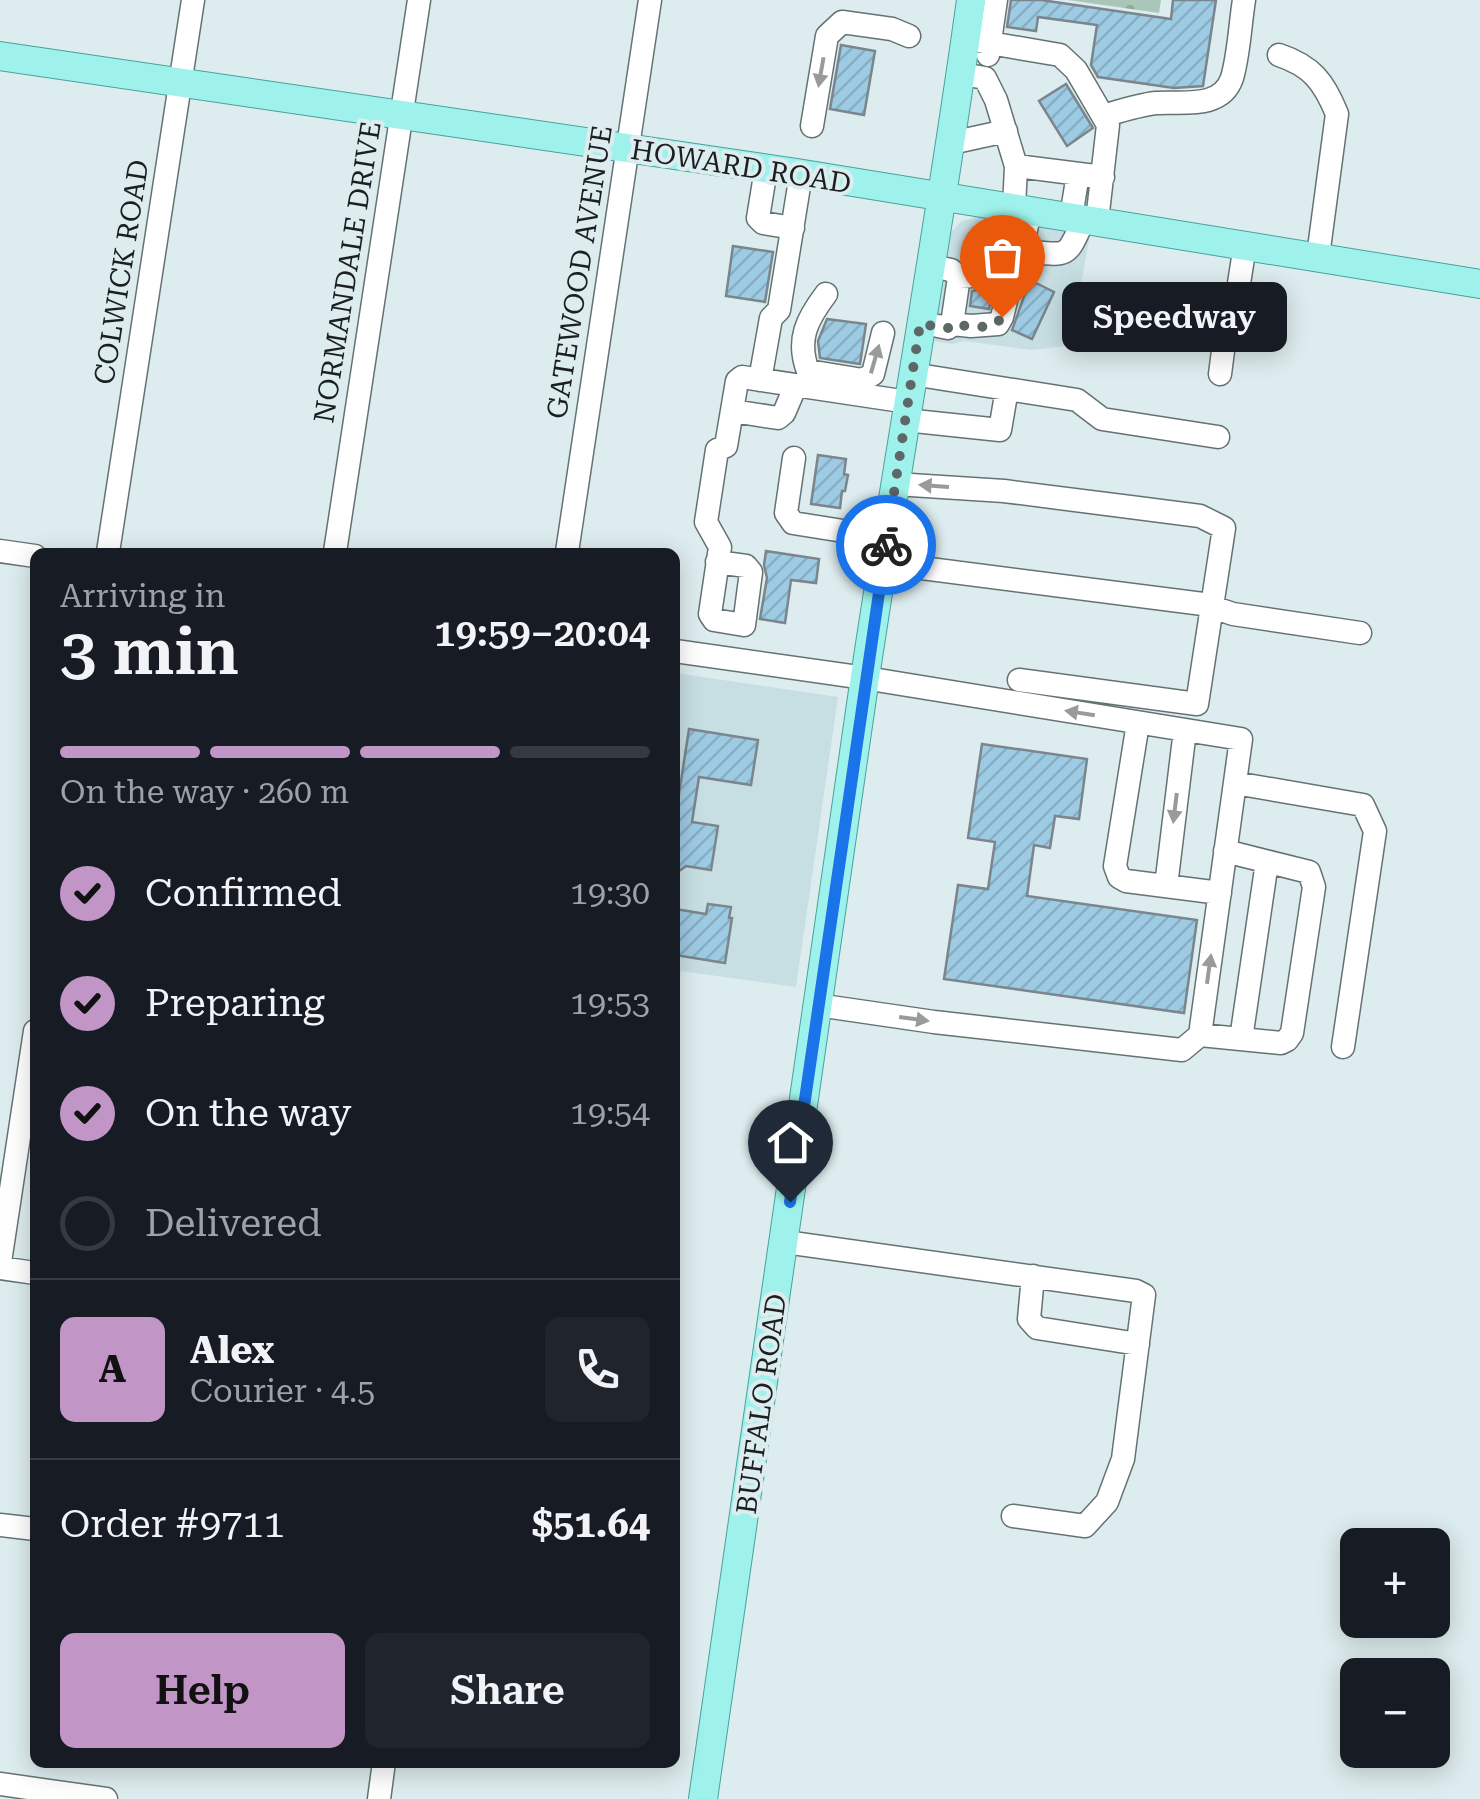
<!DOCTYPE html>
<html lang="en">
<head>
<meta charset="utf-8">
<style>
	body { margin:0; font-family:"Roboto Serif",serif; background:#20242c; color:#f1f3f6; height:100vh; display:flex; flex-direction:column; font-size:38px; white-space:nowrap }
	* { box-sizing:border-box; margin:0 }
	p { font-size:32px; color:#9ea1a6 }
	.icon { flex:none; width:55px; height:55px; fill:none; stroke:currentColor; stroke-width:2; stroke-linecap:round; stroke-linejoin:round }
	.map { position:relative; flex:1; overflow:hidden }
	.details { position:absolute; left:30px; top:548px; width:650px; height:1220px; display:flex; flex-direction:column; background:#171b24; border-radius:15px; box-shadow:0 5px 25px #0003 }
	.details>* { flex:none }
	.controls { position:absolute; left:1340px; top:1528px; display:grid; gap:20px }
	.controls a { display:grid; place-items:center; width:110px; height:110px; border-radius:15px; background:#171b24; box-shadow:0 5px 25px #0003; font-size:50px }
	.pin { position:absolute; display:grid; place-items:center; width:85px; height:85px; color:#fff; margin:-102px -42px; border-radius:50% 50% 50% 0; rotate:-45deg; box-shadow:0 0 10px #0007 }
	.pin .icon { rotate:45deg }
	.courier { position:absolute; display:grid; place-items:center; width:100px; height:100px; margin:-50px; border:8px solid #1a73e8; border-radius:50%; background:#fff; color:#222; box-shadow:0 2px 12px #0007 }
	.bubble { position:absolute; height:70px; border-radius:15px; background:#171b24; box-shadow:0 5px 25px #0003; font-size:32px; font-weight:600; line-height:70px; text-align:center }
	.summary em { font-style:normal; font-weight:600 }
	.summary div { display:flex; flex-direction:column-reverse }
	.summary { display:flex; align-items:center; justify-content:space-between; height:170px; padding:0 30px }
	h1 { font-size:65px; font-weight:600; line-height:75px }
	.bar { display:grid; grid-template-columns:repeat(4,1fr); gap:15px 10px; align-content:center; height:120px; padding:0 30px }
	.bar i { height:12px; border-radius:8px; background:#363941 }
	.bar .current { background:#c196c7 }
	.bar p { grid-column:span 4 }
	.line { display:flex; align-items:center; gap:25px; padding:0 30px; border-top:2px solid #363941 }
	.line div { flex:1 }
	.round { display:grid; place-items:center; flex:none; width:105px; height:105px; border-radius:15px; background:#20242c }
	ol { padding:0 30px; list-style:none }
	li { display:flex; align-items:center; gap:30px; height:110px }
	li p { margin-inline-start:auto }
	li .icon { padding:10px; border-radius:50%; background:#c196c7; color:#111; stroke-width:4 }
	li:last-child { color:#9ea1a6 }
	li i { width:55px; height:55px; border:5px solid #363941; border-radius:50% }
	.button { display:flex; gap:20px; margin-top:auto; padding:20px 30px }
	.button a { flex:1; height:115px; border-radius:15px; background:#c196c7; color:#111; font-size:40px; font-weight:600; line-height:115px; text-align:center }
	.button a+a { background:#20242c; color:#f1f3f6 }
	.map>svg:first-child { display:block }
</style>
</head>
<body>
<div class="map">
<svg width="1480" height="1799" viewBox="0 0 1480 1799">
	<defs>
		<pattern id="cemetery-stones" width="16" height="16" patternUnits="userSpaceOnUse" patternTransform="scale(2.5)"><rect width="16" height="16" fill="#aac6b8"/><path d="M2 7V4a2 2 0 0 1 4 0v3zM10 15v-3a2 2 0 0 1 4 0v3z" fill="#92aa9e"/></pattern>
		<pattern id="building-hatch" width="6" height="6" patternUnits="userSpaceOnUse" patternTransform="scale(2.5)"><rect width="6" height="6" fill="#9ecbe4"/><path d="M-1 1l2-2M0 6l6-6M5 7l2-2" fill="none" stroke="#88aec3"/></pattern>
	</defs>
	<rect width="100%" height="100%" fill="#ddecee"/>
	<!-- built -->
	<path fill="#c7dfe3" d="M978,217L1090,235L1071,338L1065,346L1032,350L964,341L952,344L932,341L949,234L962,221Z
		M675,673L838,697L796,987L681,971L675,1010Z"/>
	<!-- cemetery -->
	<path fill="url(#cemetery-stones)" d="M1068,0H1161L1159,13Z"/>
	<!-- building -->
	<path fill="url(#building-hatch)" stroke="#7b858c" stroke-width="2.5" d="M1011,0H1041L1171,19L1173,0H1216L1203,86L1174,88L1098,77L1091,65L1097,25L1038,17L1036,31L1007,27Z
		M841,45L875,51L864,115L830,109Z
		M1066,84L1093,128L1067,146L1039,101Z
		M733,246L773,252L765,302L726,296Z
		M1030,280L1054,292L1032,339L1012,330Z
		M988,288L993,289L989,309L970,306L972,291Z
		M827,319L866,324L860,364L820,358L818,341Z
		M818,455L846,459L844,474L848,475L845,491H842L840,508L811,504Z
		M766,551L819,559L816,583L791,580L785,623L760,619L767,578L764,565Z
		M689,729L758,740L751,785L699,777L692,822L718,826L711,870L686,866L675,874V794H679Z
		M982,744L1087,759L1079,819L1055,816L1050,848L1034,845L1027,896L1197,920L1184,1013L944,979L958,885L988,889L995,842L968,838Z
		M708,904L731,907L729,918H732L725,963L675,955V909L706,914Z"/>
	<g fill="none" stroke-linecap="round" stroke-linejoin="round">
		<defs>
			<path id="minor" d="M966,39L1060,55L1076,70L1108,125L1097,221
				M988,55L996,0
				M1279,55C1312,66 1324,82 1337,114L1318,256
				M962,74L985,78L996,100L1016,166L1014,208
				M1103,116C1120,111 1138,105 1156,103C1182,101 1221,110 1232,78C1239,54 1240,25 1244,0
				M812,126L827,36L842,22L892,29L909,36
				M951,143L1006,131
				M1016,166L1103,177
				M766,169L758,218L763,223L793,228
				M1030,211L1025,235L1027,251C1070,256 1066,258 1084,219
				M1071,217L1078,174
				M931,266L951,270L959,277L952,324L948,328L938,326
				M959,277C984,276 1000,271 1021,256
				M826,294C807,319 796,340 808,371L863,380L873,374L883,333
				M952,324L971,326L998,324L1002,317L1016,260
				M912,374L1007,389
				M1220,374L1226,328L1233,322L1245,245
				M760,380L771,318L779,310L801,174
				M733,411L778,418L784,413L796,385
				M905,420L1000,430L1007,389L1077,400L1102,419L1218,437
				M794,458L786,513L793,523L887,538
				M895,484L1004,491L1130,507L1200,516L1224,528L1197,704L1019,680
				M0,551L35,556
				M108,552L193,0
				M335,552L419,0
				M567,552L650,0
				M717,562L746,566L751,572L744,625L714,620L710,614L720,547L706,522L717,450L726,446L737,381L742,377L908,402
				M883,563L1203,604L1233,614L1360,633
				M675,651L865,678L1241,739L1200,1035L1182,1050L934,1022L817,1005
				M1138,723L1115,866L1119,877L1126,881L1220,893
				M1235,783L1363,805L1375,831L1343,1047
				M1166,886L1185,730
				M1200,1035L1281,1043L1287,1040L1292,1033L1314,887L1309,872L1225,851
				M1241,1039L1267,862
				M785,1242L1136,1291L1144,1295L1123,1459L1107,1502L1085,1526L1013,1516
				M0,1262L35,1031
				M0,1268L35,1273
				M1033,1276L1029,1319L1037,1328L1138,1344
				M0,1525L35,1529
				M0,1784L106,1799
				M379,1799L384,1762"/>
			<path id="major" d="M0,56L797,173L1480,284
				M703,1799C758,1425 809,1051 865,677C899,451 940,226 971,0"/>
		</defs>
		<!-- minor casing -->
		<use href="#minor" stroke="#657274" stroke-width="25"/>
		<!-- major casing -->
		<use href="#major" stroke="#47a29b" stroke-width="30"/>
		<!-- minor -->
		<use href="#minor" stroke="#fff" stroke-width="22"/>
		<!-- major -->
		<use href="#major" stroke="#9ff2eb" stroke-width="28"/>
	</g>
	<!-- one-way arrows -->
	<defs><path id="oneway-solid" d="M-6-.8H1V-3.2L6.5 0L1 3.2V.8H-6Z" transform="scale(2.5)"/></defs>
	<g fill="#989a9b">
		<use href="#oneway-solid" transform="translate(821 72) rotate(100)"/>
		<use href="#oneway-solid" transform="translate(875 359) rotate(-74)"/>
		<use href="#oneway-solid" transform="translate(934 486) rotate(-176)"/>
		<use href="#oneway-solid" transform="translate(1080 713) rotate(-171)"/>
		<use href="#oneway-solid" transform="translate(1175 808) rotate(97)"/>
		<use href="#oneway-solid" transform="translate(1209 969) rotate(-82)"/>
		<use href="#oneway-solid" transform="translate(914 1019) rotate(8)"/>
	</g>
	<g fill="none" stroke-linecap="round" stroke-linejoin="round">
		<!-- done -->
		<path stroke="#5e6768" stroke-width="10" stroke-dasharray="0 18" d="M886,545L920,324L948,328L952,324C968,326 992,332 1002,317"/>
		<!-- route -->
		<path stroke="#1a73e8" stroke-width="12" d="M790,1202L886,545"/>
	</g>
	<g text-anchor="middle" stroke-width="8" stroke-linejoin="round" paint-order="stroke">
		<!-- street labels -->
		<g font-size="28" fill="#1a1f20" stroke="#ddecee">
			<text transform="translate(741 166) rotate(9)" y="10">HOWARD ROAD</text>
			<text transform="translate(121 272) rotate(-81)" y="10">COLWICK ROAD</text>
			<text transform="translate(347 272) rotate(-81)" y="10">NORMANDALE DRIVE</text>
			<text transform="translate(579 272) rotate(-81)" y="10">GATEWOOD AVENUE</text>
			<text transform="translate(761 1404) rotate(-82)" y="10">BUFFALO ROAD</text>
		</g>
	</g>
</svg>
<div class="controls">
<a>+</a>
<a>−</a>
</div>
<div class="pin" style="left:1002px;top:317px;background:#ea580c"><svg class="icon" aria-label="bag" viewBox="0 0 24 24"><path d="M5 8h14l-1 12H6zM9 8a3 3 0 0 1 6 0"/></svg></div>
<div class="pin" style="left:790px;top:1202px;background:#1f2937"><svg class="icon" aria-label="home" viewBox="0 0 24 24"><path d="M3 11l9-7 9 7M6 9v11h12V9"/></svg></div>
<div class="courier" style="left:886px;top:545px"><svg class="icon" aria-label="bike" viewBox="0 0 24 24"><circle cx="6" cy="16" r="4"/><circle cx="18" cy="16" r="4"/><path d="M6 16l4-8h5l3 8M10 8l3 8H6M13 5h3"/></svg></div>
<div class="bubble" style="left:1062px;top:282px;width:225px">Speedway</div>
<section class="details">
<div class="summary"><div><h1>3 min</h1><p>Arriving in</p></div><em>19:59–20:04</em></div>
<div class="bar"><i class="current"></i><i class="current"></i><i class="current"></i><i></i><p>On the way · 260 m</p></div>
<ol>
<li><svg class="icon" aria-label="check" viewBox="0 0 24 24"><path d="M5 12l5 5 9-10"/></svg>Confirmed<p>19:30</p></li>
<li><svg class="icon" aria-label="check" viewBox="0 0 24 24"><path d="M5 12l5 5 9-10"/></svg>Preparing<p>19:53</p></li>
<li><svg class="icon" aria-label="check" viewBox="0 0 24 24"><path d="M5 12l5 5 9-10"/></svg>On the way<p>19:54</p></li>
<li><i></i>Delivered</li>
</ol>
<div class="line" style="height:180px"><b class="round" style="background:#c196c7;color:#111">A</b><div><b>Alex</b><p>Courier · 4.5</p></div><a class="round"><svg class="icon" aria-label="phone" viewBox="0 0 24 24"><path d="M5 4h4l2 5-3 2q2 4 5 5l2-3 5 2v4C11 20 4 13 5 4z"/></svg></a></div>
<div class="line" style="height:130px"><div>Order #9711</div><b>$51.64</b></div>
<div class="button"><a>Help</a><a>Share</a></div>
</section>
</div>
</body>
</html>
